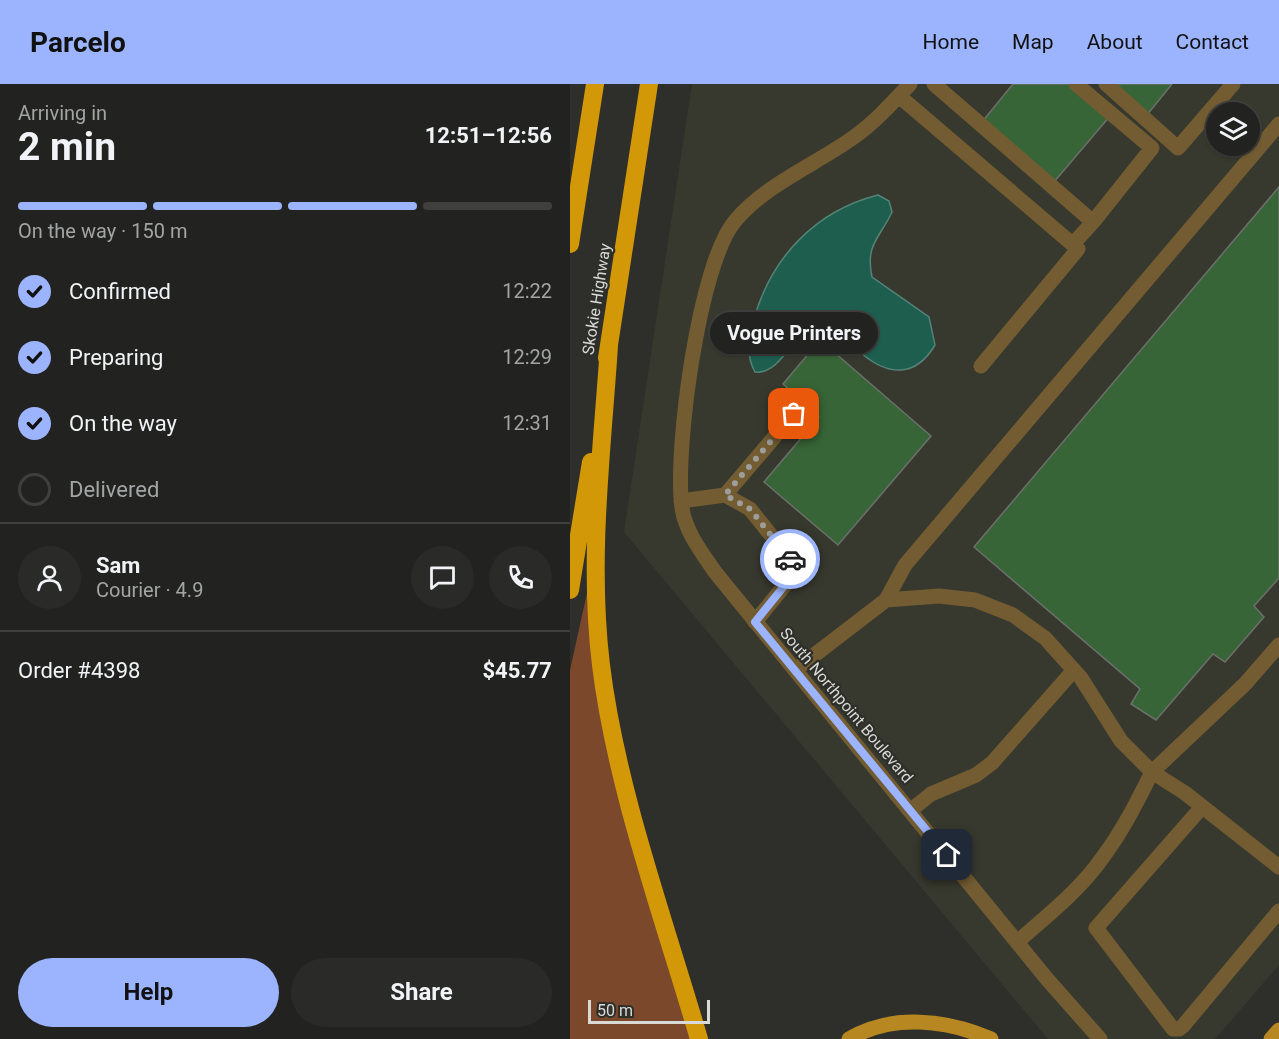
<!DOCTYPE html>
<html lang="en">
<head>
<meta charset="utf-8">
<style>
	body { margin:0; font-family:Roboto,sans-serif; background:#2a2b29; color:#f1f3f6; height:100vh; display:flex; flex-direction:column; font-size:22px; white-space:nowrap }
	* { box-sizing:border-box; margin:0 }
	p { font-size:20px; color:#a2a4a5 }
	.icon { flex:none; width:33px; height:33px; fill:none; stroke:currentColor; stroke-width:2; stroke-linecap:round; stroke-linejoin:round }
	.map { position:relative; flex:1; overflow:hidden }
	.sheet { display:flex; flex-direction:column; background:#222320; width:570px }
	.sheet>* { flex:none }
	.controls { position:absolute; left:636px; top:18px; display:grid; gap:12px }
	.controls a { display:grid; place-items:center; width:54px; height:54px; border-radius:50%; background:#222320; box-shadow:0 2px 4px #0004,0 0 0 2px #3f403e; font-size:30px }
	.scale { position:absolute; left:18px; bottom:15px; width:122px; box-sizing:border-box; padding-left:6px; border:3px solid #d9dad6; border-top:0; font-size:16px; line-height:21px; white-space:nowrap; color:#d9dad6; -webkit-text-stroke:4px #2e2f2a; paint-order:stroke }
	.pin { position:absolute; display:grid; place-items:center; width:51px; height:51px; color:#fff; margin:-26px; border-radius:12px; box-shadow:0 3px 9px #0006 }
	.courier { position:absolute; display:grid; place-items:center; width:60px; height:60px; margin:-30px; border:4px solid #9bb4fd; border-radius:50%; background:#fff; color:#222; box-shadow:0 2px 8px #0007 }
	.bubble { position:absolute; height:42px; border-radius:21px; background:#222320; box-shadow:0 2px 4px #0004,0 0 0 2px #3f403e; font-size:20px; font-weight:700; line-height:42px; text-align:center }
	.headline em { font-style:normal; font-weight:700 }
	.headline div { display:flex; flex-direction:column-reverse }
	.headline { display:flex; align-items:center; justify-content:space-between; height:102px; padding:0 18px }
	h1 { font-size:39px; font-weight:700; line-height:45px }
	.bar { display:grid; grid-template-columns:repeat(4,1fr); gap:9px 6px; align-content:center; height:72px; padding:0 18px }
	.bar i { height:8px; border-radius:4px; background:#3f403e }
	.bar .active { background:#9bb4fd }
	.bar p { grid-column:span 4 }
	.line { display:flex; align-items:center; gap:15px; padding:0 18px; border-top:2px solid #3f403e }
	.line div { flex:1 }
	.round { display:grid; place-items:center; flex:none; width:63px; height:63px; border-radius:32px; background:#2a2b29 }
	ol { padding:0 18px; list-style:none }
	li { display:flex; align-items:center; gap:18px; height:66px }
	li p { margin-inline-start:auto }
	li .icon { padding:6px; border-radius:50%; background:#9bb4fd; color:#111; stroke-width:4 }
	li:last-child { color:#a2a4a5 }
	li i { width:33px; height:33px; border:3px solid #3f403e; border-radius:50% }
	.cta { display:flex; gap:12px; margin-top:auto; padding:12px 18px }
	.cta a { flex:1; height:69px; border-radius:36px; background:#9bb4fd; color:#111; font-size:24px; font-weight:700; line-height:69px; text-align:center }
	.cta a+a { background:#2a2b29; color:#f1f3f6 }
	header { display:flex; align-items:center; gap:36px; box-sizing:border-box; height:84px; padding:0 30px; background:#9bb4fd; color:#111 }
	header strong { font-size:28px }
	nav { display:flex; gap:33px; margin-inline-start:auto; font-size:21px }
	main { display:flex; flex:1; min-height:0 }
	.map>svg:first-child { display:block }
</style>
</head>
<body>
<header>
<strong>Parcelo</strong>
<nav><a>Home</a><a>Map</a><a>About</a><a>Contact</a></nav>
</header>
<main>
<section class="sheet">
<div class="headline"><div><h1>2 min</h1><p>Arriving in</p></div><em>12:51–12:56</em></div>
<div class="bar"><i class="active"></i><i class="active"></i><i class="active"></i><i></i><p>On the way · 150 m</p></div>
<ol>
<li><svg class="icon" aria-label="check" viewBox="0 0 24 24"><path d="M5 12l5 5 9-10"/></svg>Confirmed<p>12:22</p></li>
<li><svg class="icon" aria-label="check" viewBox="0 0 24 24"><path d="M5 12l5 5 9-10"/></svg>Preparing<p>12:29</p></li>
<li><svg class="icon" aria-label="check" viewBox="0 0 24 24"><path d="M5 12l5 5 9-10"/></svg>On the way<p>12:31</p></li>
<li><i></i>Delivered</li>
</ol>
<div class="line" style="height:108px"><a class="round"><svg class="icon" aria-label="person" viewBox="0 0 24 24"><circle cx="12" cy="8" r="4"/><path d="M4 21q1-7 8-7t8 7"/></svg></a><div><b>Sam</b><p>Courier · 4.9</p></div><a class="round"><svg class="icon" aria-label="chat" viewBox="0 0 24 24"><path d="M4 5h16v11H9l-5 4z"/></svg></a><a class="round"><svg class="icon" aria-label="phone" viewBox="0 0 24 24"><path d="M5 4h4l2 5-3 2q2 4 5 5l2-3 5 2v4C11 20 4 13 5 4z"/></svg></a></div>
<div class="line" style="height:78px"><div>Order #4398</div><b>$45.77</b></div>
<div class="cta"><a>Help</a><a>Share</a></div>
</section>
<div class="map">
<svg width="709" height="955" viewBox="0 0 709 955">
	<rect width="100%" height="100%" fill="#2e2f2a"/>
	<!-- built -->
	<path fill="#38392e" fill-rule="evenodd" d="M122,0H709V881L645,955H478L54,448ZM646,28H680V62H646Z"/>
	<!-- green -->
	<path fill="#7c482b" d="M19,500L20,534L121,955H0V586Z"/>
	<!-- water -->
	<path fill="#1d5e4f" stroke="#558378" stroke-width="1.5" d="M308,111L319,117L322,128C310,154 295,160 302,193L359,233L365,261C346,293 319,293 291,269C276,256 269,239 248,235C224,250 210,291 185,288C175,270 179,254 184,235C201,174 245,127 308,111Z"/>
	<!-- building -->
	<path fill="#386537" stroke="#6c706c" stroke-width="1.5" d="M443,0H504L540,32L484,98L412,38Z
		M541,0H602L577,31Z
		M709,103V494L684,522L694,533L655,578L643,570L586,636L561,620L570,605L404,463Z
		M250,256L361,352L268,461L194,398L249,333L213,300Z"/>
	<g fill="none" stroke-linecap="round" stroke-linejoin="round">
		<!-- minor -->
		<path stroke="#735c32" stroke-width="15" d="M340,0C322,19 305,38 284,53C245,81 196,100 165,137C129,179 104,368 112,424C115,447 132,469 145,488L477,895L530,955
			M364,0L523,138L582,64L506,0
			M536,0L608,64L663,0
			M329,12L508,165L411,282
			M503,160L523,138
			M155,411L224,330
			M111,417L155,411L180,425L220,475L215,501L185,538
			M316,516L335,481L709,40
			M709,561L675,600L582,688L615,709L709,783
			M225,586L316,516L369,512L405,516L443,531L475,554L511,594L551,657L582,688C567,718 553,746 533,773C510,806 477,832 447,858
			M632,723L526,844L603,945H609L613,942L709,827
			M341,726L361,710L406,691L422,679L504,586"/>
		<!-- major -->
		<path stroke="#b78721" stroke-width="15" d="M279,955C323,929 377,936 421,955
			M701,955L709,946"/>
		<!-- highway -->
		<path stroke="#d29807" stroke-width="18" d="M0,160L25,0
			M39,262C32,368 18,475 31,581C46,704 94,835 129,955
			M37,274L79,0
			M0,506L21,378"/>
	</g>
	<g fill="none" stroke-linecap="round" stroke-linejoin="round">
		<!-- done -->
		<path stroke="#9d9e9a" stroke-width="6" stroke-dasharray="0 10.8" d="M220,475L180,425L155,411L224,330"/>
		<!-- route -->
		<path stroke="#9bb4fd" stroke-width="8" d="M220,475L215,501L185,538L377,771"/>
	</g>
	<g text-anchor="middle" stroke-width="4.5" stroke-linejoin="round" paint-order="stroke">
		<!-- street labels -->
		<g font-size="16" fill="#d9dad6" stroke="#2e2f2a">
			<text transform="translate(26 215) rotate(-81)" y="6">Skokie Highway</text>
			<text transform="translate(277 621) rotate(50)" y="6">South Northpoint Boulevard</text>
		</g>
	</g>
</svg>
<div class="controls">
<a><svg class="icon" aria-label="layers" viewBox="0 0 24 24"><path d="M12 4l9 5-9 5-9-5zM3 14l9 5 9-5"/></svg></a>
</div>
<div class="scale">50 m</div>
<div class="pin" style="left:224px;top:330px;background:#ea580c"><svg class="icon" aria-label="bag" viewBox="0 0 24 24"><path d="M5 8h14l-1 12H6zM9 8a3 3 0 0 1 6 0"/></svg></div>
<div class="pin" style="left:377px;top:771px;background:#1f2937"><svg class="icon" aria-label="home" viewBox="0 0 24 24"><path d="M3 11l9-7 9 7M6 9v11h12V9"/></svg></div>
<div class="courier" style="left:220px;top:475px"><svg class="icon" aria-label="car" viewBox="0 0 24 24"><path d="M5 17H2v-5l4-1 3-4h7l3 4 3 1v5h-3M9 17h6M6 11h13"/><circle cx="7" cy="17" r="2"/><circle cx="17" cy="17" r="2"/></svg></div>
<div class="bubble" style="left:140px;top:228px;width:168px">Vogue Printers</div>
</div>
</main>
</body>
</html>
